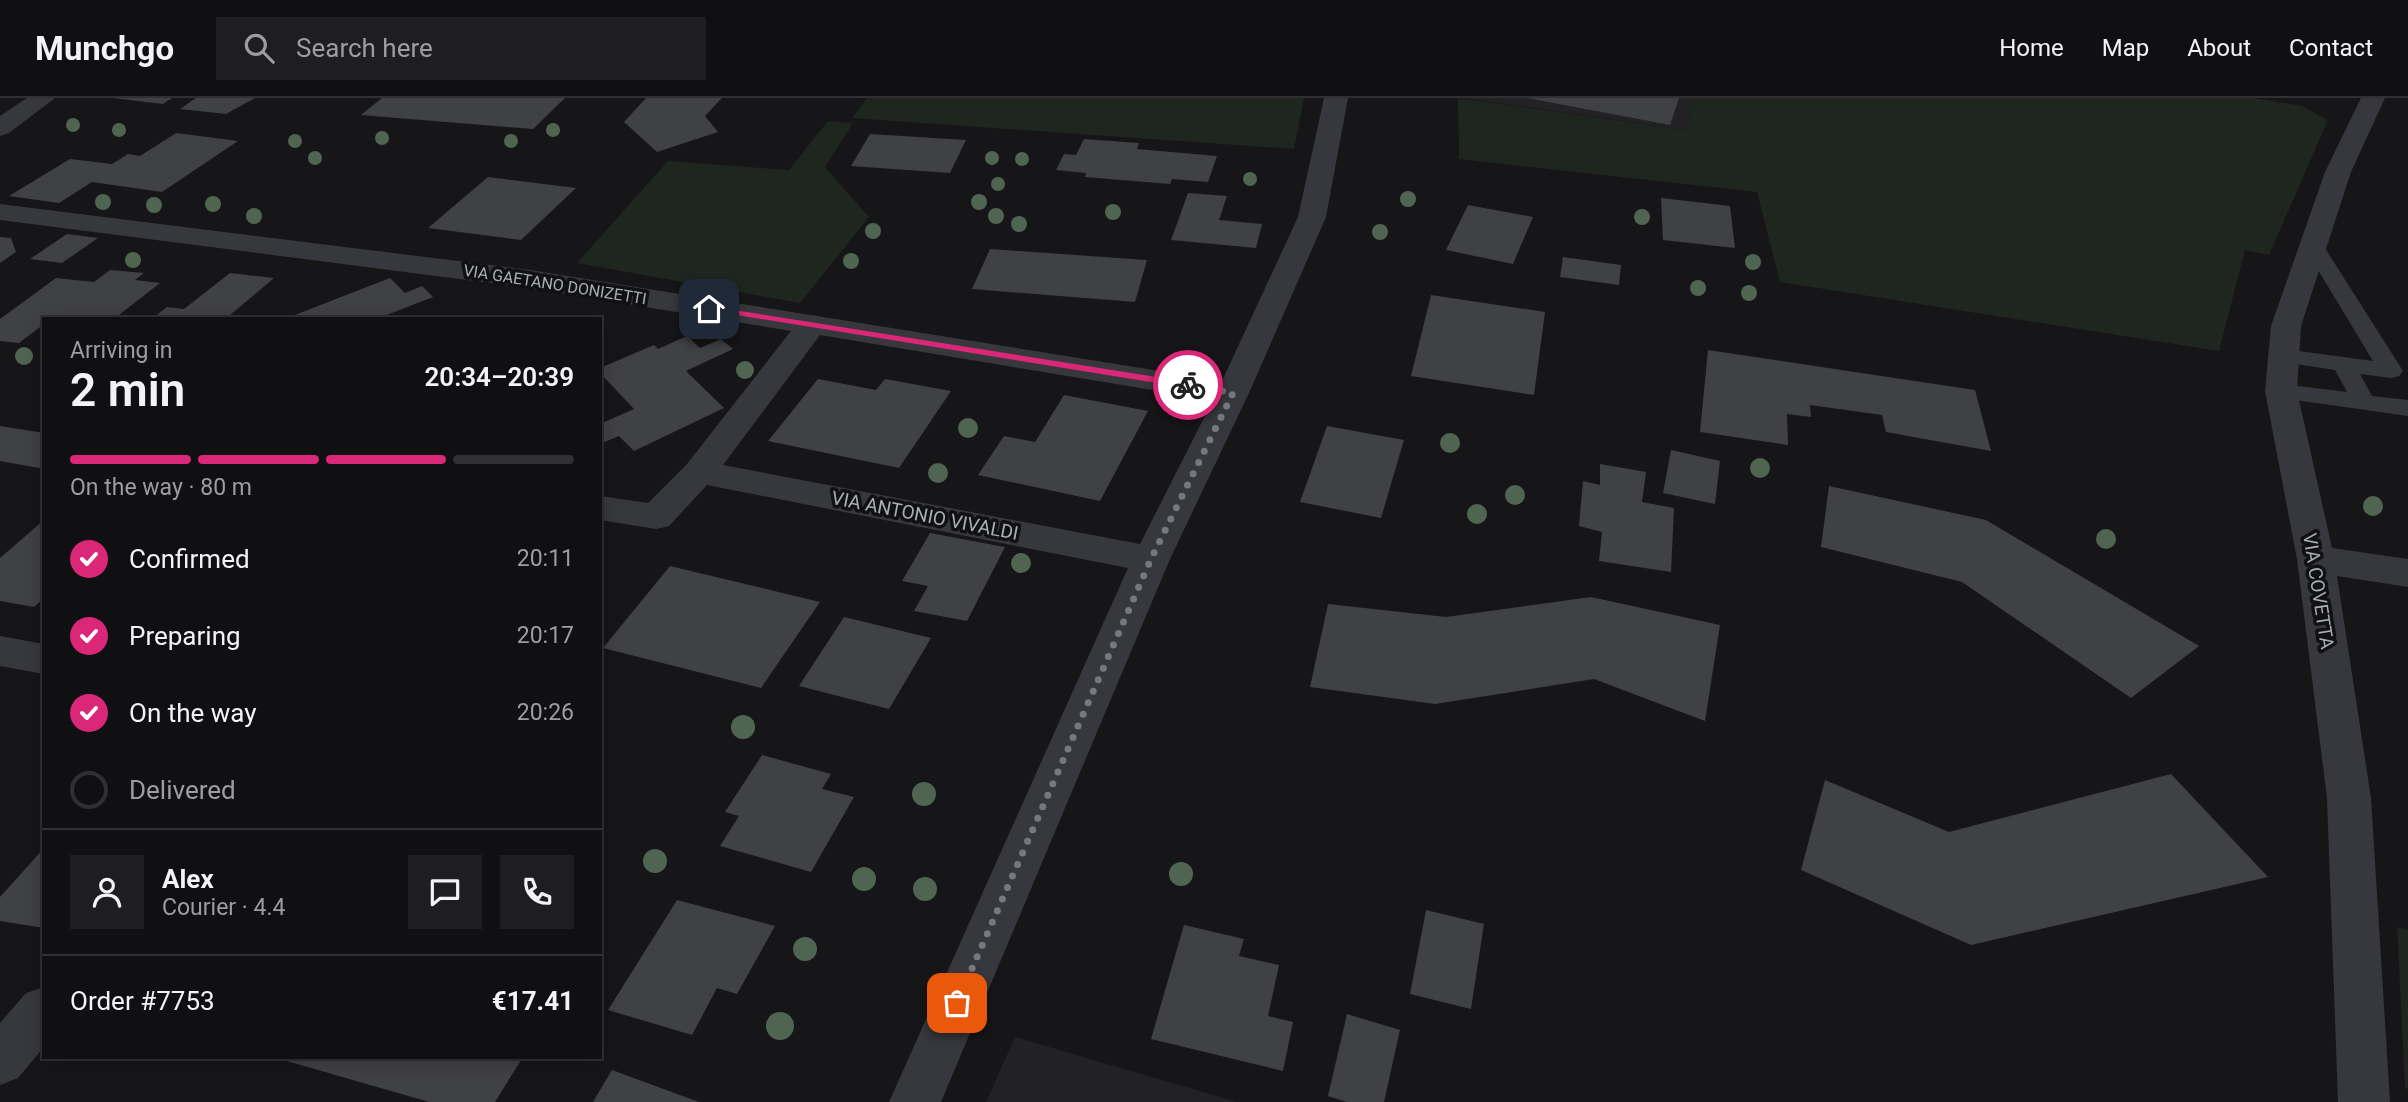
<!DOCTYPE html>
<html lang="en">
<head>
<meta charset="utf-8">
<style>
	body { margin:0; font-family:Roboto,sans-serif; background:#1e1e20; color:#f1f3f6; height:100vh; display:flex; flex-direction:column; font-size:26px; white-space:nowrap }
	* { box-sizing:border-box; margin:0 }
	p { font-size:23px; color:#9c9d9f }
	.icon { flex:none; width:38px; height:38px; fill:none; stroke:currentColor; stroke-width:2; stroke-linecap:round; stroke-linejoin:round }
	.map { position:relative; flex:1; overflow:hidden }
	.panel { position:absolute; left:42px; top:219px; width:560px; height:742px; display:flex; flex-direction:column; background:#101012; border-radius:0px; box-shadow:0 4px 18px #0003,0 0 0 2px #303032 }
	.panel>* { flex:none }
	.pin { position:absolute; display:grid; place-items:center; width:60px; height:60px; color:#fff; margin:-30px; border-radius:14px; box-shadow:0 4px 10px #0006 }
	.courier { position:absolute; display:grid; place-items:center; width:70px; height:70px; margin:-35px; border:5px solid #db2777; border-radius:50%; background:#fff; color:#222; box-shadow:0 2px 9px #0007 }
	.summary em { font-style:normal; font-weight:600 }
	.summary div { display:flex; flex-direction:column-reverse }
	.summary { display:flex; align-items:center; justify-content:space-between; height:119px; padding:0 28px }
	h1 { font-size:46px; font-weight:600; line-height:52px }
	.bar { display:grid; grid-template-columns:repeat(4,1fr); gap:10px 7px; align-content:center; height:84px; padding:0 28px }
	.bar i { height:9px; border-radius:5px; background:#303032 }
	.bar .current { background:#db2777 }
	.bar p { grid-column:span 4 }
	.line { display:flex; align-items:center; gap:18px; padding:0 28px; border-top:2px solid #303032 }
	.line div { flex:1 }
	.round { display:grid; place-items:center; flex:none; width:74px; height:74px; border-radius:0px; background:#1e1e20 }
	ol { padding:0 28px; list-style:none }
	li { display:flex; align-items:center; gap:21px; height:77px }
	li p { margin-inline-start:auto }
	li .icon { padding:7px; border-radius:50%; background:#db2777; color:#fff; stroke-width:4 }
	li:last-child { color:#9c9d9f }
	li i { width:38px; height:38px; border:4px solid #303032; border-radius:50% }
	header { display:flex; align-items:center; gap:42px; box-sizing:border-box; height:98px; padding:0 35px; background:#101012; border-bottom:2px solid #303032 }
	header strong { font-size:33px }
	nav { display:flex; gap:38px; margin-inline-start:auto; font-size:24px }
	.search { width:490px; height:63px; background:#1e1e20; display:flex; align-items:center; gap:18px; box-sizing:border-box; padding:0 24px; border-radius:0px; color:#9c9d9f; font-size:26px }
	.map>svg:first-child { display:block }
</style>
</head>
<body>
<header>
<strong>Munchgo</strong>
<div class="search"><svg class="icon" aria-label="search" viewBox="0 0 24 24"><circle cx="10" cy="10" r="6"/><path d="M15 15l6 6"/></svg>Search here</div>
<nav><a>Home</a><a>Map</a><a>About</a><a>Contact</a></nav>
</header>
<div class="map">
<svg width="2408" height="1004" viewBox="0 0 2408 1004">
	<rect width="100%" height="100%" fill="#161618"/>
	<!-- built -->
	<path fill="#222225" d="M1462,0H1694L1686,32Z
		M1015,939L1237,1004H986Z"/>
	<!-- green -->
	<path fill="#1e261f" d="M867,0H1304L1294,51L852,20Z
		M1458,0L1686,32L1694,0H2254L2302,8L2328,22L2269,157L2245,152L2219,253L1780,184L1757,94L1459,61Z
		M828,23L853,25L825,69L869,119L800,205L577,165L668,63L789,72Z
		M2397,829L2408,832V992L2405,989Z"/>
	<!-- building -->
	<path fill="#404145" d="M113,0H172L163,6Z
		M196,0H255L226,16L180,11Z
		M382,0H565L533,31L361,17Z
		M646,0H722L705,18L718,34L657,54L624,24Z
		M1527,0H1679L1670,27Z
		M176,35L238,43L162,94L92,84L59,105L9,98L70,61L112,66L128,56L140,58Z
		M870,36L966,42L950,75L851,68Z
		M1084,41L1139,45L1137,51L1217,58L1208,84L1172,81L1170,86L1085,79L1086,75L1056,72L1064,56L1076,57Z
		M488,79L576,90L521,142L428,130Z
		M1188,95L1227,98L1219,122L1262,126L1256,150L1171,142Z
		M1661,100L1730,108L1735,150L1663,142Z
		M1468,107L1533,119L1513,166L1446,152Z
		M67,136L98,140L62,165L30,161Z
		M0,139L11,140L16,154L0,165Z
		M990,151L1147,162L1135,204L972,191Z
		M1563,159L1621,167L1619,187L1560,179Z
		M110,172L144,175L135,182L160,185L115,220L55,218L44,220V226L19,245L0,243V221L56,180L94,184Z
		M230,175L274,180L229,218L237,220H153L167,209L184,211Z
		M390,180L405,195L422,188L433,199L379,220H287Z
		M1431,197L1545,214L1534,297L1411,278Z
		M687,238L700,250L721,241L733,251L686,273L724,310L634,353L619,338L600,346V326L634,311L600,275V270L654,247L658,251Z
		M1708,252L1975,292L1991,353L1886,334L1882,317L1810,307L1811,319L1787,316L1788,347L1700,334Z
		M818,281L876,292L885,281L951,293L899,370L768,343Z
		M1064,297L1148,313L1100,403L978,377L1004,338L1035,344Z
		M0,328L44,335V366L39,370L0,363Z
		M1327,328L1404,342L1381,420L1300,404Z
		M1671,352L1720,363L1715,406L1663,395Z
		M1600,366L1646,374L1642,404L1674,410L1671,474L1599,463L1602,434L1579,428L1583,383L1600,387Z
		M1829,388L1986,422L2199,548L2131,600L1962,484L1821,449Z
		M44,422V500L34,509L0,503V460Z
		M930,435L1005,449L967,523L914,513L928,488L902,483Z
		M670,468L820,504L761,590L603,550Z
		M1591,499L1720,527L1705,623L1594,581L1435,606L1310,589L1328,506L1446,519Z
		M844,519L931,540L889,611L799,588Z
		M762,657L831,676L822,691L854,699L811,774L720,748L739,718L725,714Z
		M2171,676L2268,779L1971,847L1801,772L1825,682L1949,734Z
		M44,750V830L0,823V799Z
		M677,802L775,828L737,896L717,890L692,937L608,912Z
		M1426,812L1484,826L1471,911L1410,896Z
		M1184,827L1244,841L1239,858L1279,867L1268,918L1293,924L1283,973L1151,941Z
		M1347,916L1400,932L1384,1004H1347L1328,998Z
		M281,959H523L495,1004H429L280,961Z
		M612,972L699,1004H593Z"/>
	<g fill="none" stroke-linecap="round" stroke-linejoin="round">
		<!-- lane -->
		<path fill="#37383d" fill-rule="evenodd" d="M2313,141L2320,143L2323,147L2403,273L2399,278L2391,280L2360,276L2372,298L2408,302V318L2281,300L2273,298L2269,293L2273,288L2281,286L2347,294L2335,272L2276,263L2272,258L2276,253L2284,251L2373,263L2303,147L2306,143Z"/>
		<!-- street -->
		<path fill="#37383d" fill-rule="evenodd" d="M27,0H55L9,35L0,38V18Z
			M1324,0H1348L1326,119L1249,295L1170,461L941,1004H889L1128,470L707,387L669,428L656,431L600,422V398L648,405L687,366L791,233L530,190L0,122V106L530,172L1222,283L1298,119ZM820,237L1213,302L1140,446L723,367Z
			M2361,0H2385L2351,74L2301,228L2297,293L2332,450L2408,461V489L2337,478L2371,700L2390,1004H2338L2327,700L2297,461L2265,293L2271,228L2325,74Z
			M0,538L44,546V576L0,568Z
			M44,889V949L18,980L0,987V925L26,895Z"/>
	</g>
	<!-- trees -->
	<g fill="#506452">
		<circle cx="73" cy="27" r="7"/>
		<circle cx="119" cy="32" r="7"/>
		<circle cx="553" cy="32" r="7"/>
		<circle cx="382" cy="40" r="7"/>
		<circle cx="295" cy="43" r="7"/>
		<circle cx="511" cy="43" r="7"/>
		<circle cx="315" cy="60" r="7"/>
		<circle cx="992" cy="60" r="7"/>
		<circle cx="1022" cy="61" r="7"/>
		<circle cx="1250" cy="81" r="7"/>
		<circle cx="998" cy="86" r="7"/>
		<circle cx="1408" cy="101" r="8"/>
		<circle cx="103" cy="104" r="8"/>
		<circle cx="979" cy="104" r="8"/>
		<circle cx="213" cy="106" r="8"/>
		<circle cx="154" cy="107" r="8"/>
		<circle cx="1113" cy="114" r="8"/>
		<circle cx="254" cy="118" r="8"/>
		<circle cx="996" cy="118" r="8"/>
		<circle cx="1642" cy="119" r="8"/>
		<circle cx="1019" cy="126" r="8"/>
		<circle cx="873" cy="133" r="8"/>
		<circle cx="1380" cy="134" r="8"/>
		<circle cx="133" cy="162" r="8"/>
		<circle cx="851" cy="163" r="8"/>
		<circle cx="1753" cy="164" r="8"/>
		<circle cx="1698" cy="190" r="8"/>
		<circle cx="1749" cy="195" r="8"/>
		<circle cx="24" cy="258" r="9"/>
		<circle cx="745" cy="272" r="9"/>
		<circle cx="968" cy="330" r="10"/>
		<circle cx="1450" cy="345" r="10"/>
		<circle cx="1760" cy="370" r="10"/>
		<circle cx="938" cy="375" r="10"/>
		<circle cx="1515" cy="397" r="10"/>
		<circle cx="2373" cy="408" r="10"/>
		<circle cx="1477" cy="416" r="10"/>
		<circle cx="2106" cy="441" r="10"/>
		<circle cx="1021" cy="465" r="10"/>
		<circle cx="743" cy="629" r="12"/>
		<circle cx="924" cy="696" r="12"/>
		<circle cx="655" cy="763" r="12"/>
		<circle cx="1181" cy="776" r="12"/>
		<circle cx="864" cy="781" r="12"/>
		<circle cx="925" cy="791" r="12"/>
		<circle cx="805" cy="851" r="12"/>
		<circle cx="780" cy="928" r="14"/>
	</g>
	<!-- route -->
	<path fill="#db2777" d="M709,208L1188,284L1193,287L1188,290L706,212V209Z"/>
	<g fill="none" stroke-linecap="round" stroke-linejoin="round">
		<!-- done -->
		<path stroke="#757880" stroke-width="7" stroke-dasharray="0 12.6" d="M957,905L1151,461L1233,295L1188,287"/>
	</g>
	<g text-anchor="middle" stroke-width="7" stroke-linejoin="round" paint-order="stroke">
		<!-- far-street labels -->
		<g font-size="16" fill="#a8adb8" stroke="#111113">
			<text transform="translate(555 186) rotate(9)" y="6">VIA GAETANO DONIZETTI</text>
		</g>
		<!-- street labels -->
		<g font-size="19" fill="#a8adb8" stroke="#111113">
			<text transform="translate(925 417) rotate(11)" y="7">VIA ANTONIO VIVALDI</text>
			<text transform="translate(2319 493) rotate(81)" y="7">VIA COVETTA</text>
		</g>
	</g>
</svg>
<div class="pin" style="left:957px;top:905px;background:#ea580c"><svg class="icon" aria-label="bag" viewBox="0 0 24 24"><path d="M5 8h14l-1 12H6zM9 8a3 3 0 0 1 6 0"/></svg></div>
<div class="pin" style="left:709px;top:211px;background:#1f2937"><svg class="icon" aria-label="home" viewBox="0 0 24 24"><path d="M3 11l9-7 9 7M6 9v11h12V9"/></svg></div>
<div class="courier" style="left:1188px;top:287px"><svg class="icon" aria-label="bike" viewBox="0 0 24 24"><circle cx="6" cy="16" r="4"/><circle cx="18" cy="16" r="4"/><path d="M6 16l4-8h5l3 8M10 8l3 8H6M13 5h3"/></svg></div>
<section class="panel">
<div class="summary"><div><h1>2 min</h1><p>Arriving in</p></div><em>20:34–20:39</em></div>
<div class="bar"><i class="current"></i><i class="current"></i><i class="current"></i><i></i><p>On the way · 80 m</p></div>
<ol>
<li><svg class="icon" aria-label="check" viewBox="0 0 24 24"><path d="M5 12l5 5 9-10"/></svg>Confirmed<p>20:11</p></li>
<li><svg class="icon" aria-label="check" viewBox="0 0 24 24"><path d="M5 12l5 5 9-10"/></svg>Preparing<p>20:17</p></li>
<li><svg class="icon" aria-label="check" viewBox="0 0 24 24"><path d="M5 12l5 5 9-10"/></svg>On the way<p>20:26</p></li>
<li><i></i>Delivered</li>
</ol>
<div class="line" style="height:126px"><a class="round"><svg class="icon" aria-label="person" viewBox="0 0 24 24"><circle cx="12" cy="8" r="4"/><path d="M4 21q1-7 8-7t8 7"/></svg></a><div><b>Alex</b><p>Courier · 4.4</p></div><a class="round"><svg class="icon" aria-label="chat" viewBox="0 0 24 24"><path d="M4 5h16v11H9l-5 4z"/></svg></a><a class="round"><svg class="icon" aria-label="phone" viewBox="0 0 24 24"><path d="M5 4h4l2 5-3 2q2 4 5 5l2-3 5 2v4C11 20 4 13 5 4z"/></svg></a></div>
<div class="line" style="height:91px"><div>Order #7753</div><b>€17.41</b></div>
</section>
</div>
</body>
</html>
